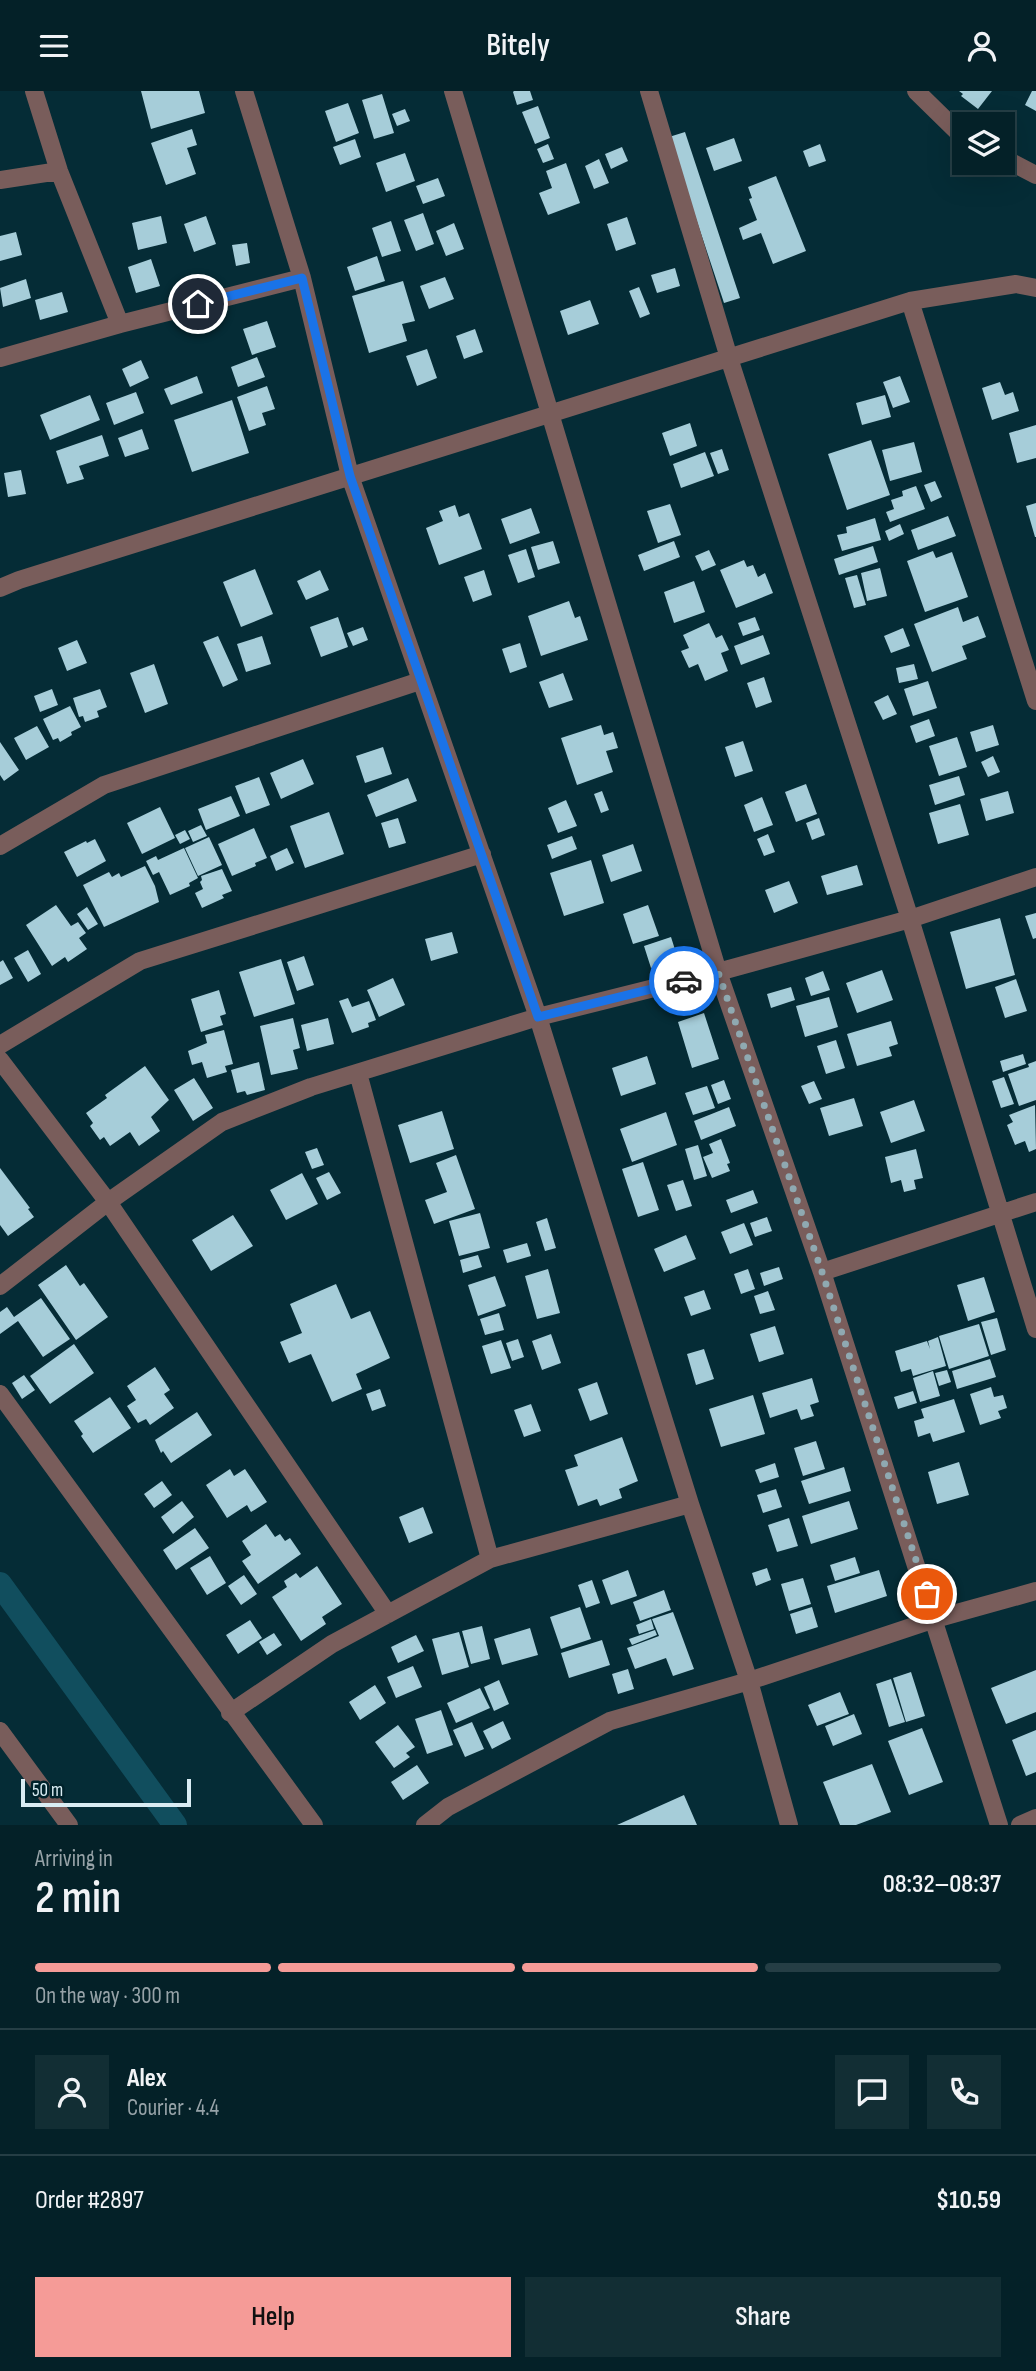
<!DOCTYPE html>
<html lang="en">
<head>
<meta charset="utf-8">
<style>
	body { margin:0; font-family:"Sofia Sans Condensed",sans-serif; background:#122e34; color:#f1f3f6; height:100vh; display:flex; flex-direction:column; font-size:26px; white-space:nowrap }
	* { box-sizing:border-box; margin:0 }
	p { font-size:23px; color:#97a3a8 }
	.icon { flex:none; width:38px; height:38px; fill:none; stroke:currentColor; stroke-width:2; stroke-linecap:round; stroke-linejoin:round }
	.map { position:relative; height:1734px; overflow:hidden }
	.drawer { display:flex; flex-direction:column; background:#042128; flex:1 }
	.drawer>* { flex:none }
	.controls { position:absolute; left:952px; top:21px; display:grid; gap:14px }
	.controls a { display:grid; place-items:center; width:63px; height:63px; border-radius:0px; background:#042128; box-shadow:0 7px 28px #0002,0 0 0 2px #253e45; font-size:35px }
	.scale { position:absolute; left:21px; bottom:18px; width:170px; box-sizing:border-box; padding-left:7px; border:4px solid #d9ecf3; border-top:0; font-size:19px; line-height:24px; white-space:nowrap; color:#d9ecf3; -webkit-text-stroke:5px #00222b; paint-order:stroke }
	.pin { position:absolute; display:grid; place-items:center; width:60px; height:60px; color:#fff; margin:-30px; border:4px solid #fff; border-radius:50%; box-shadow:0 2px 7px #0007 }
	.courier { position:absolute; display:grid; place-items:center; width:70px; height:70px; margin:-35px; border:5px solid #1a73e8; border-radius:50%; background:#fff; color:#222; box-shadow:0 2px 9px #0007 }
	.head em { font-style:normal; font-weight:600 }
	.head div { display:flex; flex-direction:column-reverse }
	.head { display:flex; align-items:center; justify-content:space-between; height:119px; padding:0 35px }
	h1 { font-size:46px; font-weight:600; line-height:52px }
	.bar { display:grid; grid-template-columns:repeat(4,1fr); gap:10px 7px; align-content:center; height:84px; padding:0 35px }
	.bar i { height:9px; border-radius:5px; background:#253e45 }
	.bar .selected { background:#f59b97 }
	.bar p { grid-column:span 4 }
	.line { display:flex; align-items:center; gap:18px; padding:0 35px; border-top:2px solid #253e45 }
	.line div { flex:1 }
	.round { display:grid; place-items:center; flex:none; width:74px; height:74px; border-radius:0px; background:#122e34 }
	.button { display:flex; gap:14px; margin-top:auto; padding:14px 35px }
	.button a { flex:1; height:80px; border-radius:0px; background:#f59b97; color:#111; font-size:28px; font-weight:600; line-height:80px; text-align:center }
	.button a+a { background:#122e34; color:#f1f3f6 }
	header { display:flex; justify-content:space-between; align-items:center; height:91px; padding:0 35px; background:#042128; font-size:32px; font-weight:600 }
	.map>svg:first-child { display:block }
</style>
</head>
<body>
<header><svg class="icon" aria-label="menu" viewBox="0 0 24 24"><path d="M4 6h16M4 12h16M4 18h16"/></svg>Bitely<svg class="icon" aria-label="person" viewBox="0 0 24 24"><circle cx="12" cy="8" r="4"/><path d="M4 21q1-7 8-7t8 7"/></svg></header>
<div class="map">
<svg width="1036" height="1734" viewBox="0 0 1036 1734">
	<rect width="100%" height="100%" fill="#052c36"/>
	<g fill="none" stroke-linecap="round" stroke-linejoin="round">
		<!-- canal -->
		<path stroke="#114e5e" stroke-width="24" d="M0,1493L175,1734"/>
	</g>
	<!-- building -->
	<path fill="#a6cdd9" d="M141,0H199L205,22L151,38Z
		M514,0H530L533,9L517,14L513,1Z
		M959,0H992L978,18L961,5L963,3Z
		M1032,0H1036V20L1025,14Z
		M382,3L394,42L374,48L362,9Z
		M348,12L359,42L336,51L325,20Z
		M538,15L550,47L535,53L522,21Z
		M405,18L410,30L397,35L392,23Z
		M192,38L197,54L187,57L196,83L166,94L151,52Z
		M685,41L740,207L724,212L669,46Z
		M734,47L742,70L714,80L706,57Z
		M355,48L361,66L340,74L333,56Z
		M548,53L554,68L543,72L537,58Z
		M820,53L826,70L809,76L803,60Z
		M622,56L628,70L611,78L605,63Z
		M405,62L415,90L386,101L376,72Z
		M599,68L609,92L594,98L585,75Z
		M566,72L580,112L548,124L539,102L552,97L546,80Z
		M776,85L806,160L773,173L761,142L743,149L739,137L757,129L749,108L752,107L748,96Z
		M438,87L445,105L423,113L416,95Z
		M423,122L434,153L416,160L404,129Z
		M161,125L167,152L138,159L132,132Z
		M206,125L216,153L194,161L184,133Z
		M627,126L636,153L616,160L607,133Z
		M391,130L401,160L382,166L372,137Z
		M454,132L464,158L446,165L436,140Z
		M16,141L22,164L0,170V145Z
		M247,152L250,172L236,175L232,154Z
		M377,165L385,190L355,200L347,176Z
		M151,168L160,195L136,202L128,176Z
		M675,177L680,195L657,202L651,184Z
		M445,186L454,208L429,218L420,195Z
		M26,188L31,207L3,216L0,197Z
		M403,190L415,230L402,233L407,250L369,262L352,205Z
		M639,196L650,223L640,227L629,200Z
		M62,201L68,221L40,229L35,209Z
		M590,209L599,233L568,244L560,220Z
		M267,230L276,256L252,264L243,238Z
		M475,238L483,261L464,268L456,245Z
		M427,258L437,287L417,295L406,265Z
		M257,266L265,286L238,296L231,276Z
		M141,269L149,287L130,296L122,278Z
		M197,285L203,302L171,314L164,298Z
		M900,285L910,311L893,317L883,291Z
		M1000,291L1005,304L1013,301L1019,320L992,329L982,297Z
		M267,295L275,318L262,322L266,334L249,340L237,306Z
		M136,301L144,322L114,334L106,312Z
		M90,304L100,329L50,349L40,324Z
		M885,304L891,326L862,334L856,312Z
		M232,309L249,362L192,381L174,329Z
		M690,332L697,355L670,365L662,342Z
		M1036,334V367L1017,372L1009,342Z
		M142,338L149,358L125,366L118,347Z
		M102,344L109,365L79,375L84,388L67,393L56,360Z
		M871,349L890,404L847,419L828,363Z
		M914,351L922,381L890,390L882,359Z
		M722,358L729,379L718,383L710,362Z
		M705,361L714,385L681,397L673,373Z
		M21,379L26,403L8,406L4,382Z
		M935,390L942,406L931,411L924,394Z
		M916,395L925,418L890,431L886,421L894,418L891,409L903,405L902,400Z
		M1036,412V446H1035L1026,415Z
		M670,413L681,444L658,452L647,420Z
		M455,414L459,426L469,422L482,458L439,474L426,437L443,430L439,420Z
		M531,417L540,442L510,453L501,428Z
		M948,425L956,445L918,459L911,439Z
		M875,427L881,449L842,460L837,444L847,442L846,436Z
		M900,433L904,443L889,450L885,440Z
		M553,450L560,472L538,479L531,456Z
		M674,450L680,466L644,480L638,464Z
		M873,455L878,471L839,484L834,468Z
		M526,458L535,486L518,492L508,464Z
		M709,459L716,474L702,480L695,465Z
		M933,460L936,467L952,461L968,506L925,521L907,470Z
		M744,469L747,476L753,474L758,486L765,482L773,502L736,517L720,479Z
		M880,477L887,505L867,510L861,482Z
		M255,478L273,523L241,536L223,491Z
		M320,479L329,499L306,509L297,490Z
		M484,479L492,504L473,511L464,486Z
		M857,484L866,514L854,517L845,487Z
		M694,490L705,521L674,532L664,501Z
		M569,510L575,527L580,525L588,549L541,565L528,525Z
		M958,516L963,531L978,525L986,546L962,555L967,568L932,581L914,533Z
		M338,526L348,556L321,566L310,536Z
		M755,526L760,539L743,545L738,532Z
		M709,532L716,547L722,544L729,559L721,562L728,580L705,590L698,573L689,577L681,560L689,557L683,544Z
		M363,536L368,549L353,555L347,542Z
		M903,537L910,555L891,562L884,545Z
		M763,544L770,563L741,574L734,555Z
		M218,545L238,589L223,596L203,551Z
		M262,545L271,573L246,581L237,553Z
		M77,549L87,572L67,580L58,557Z
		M520,552L527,576L510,582L502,558Z
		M154,573L168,613L145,622L130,582Z
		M914,573L918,588L899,592L896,577Z
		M563,582L573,609L549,617L539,591Z
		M764,586L772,611L756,617L747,592Z
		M928,590L937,617L913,625L904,598Z
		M52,598L58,614L40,621L34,605Z
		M100,598L107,616L97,620L99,626L85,631L83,625L79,626L73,607Z
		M888,604L897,623L883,629L874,611Z
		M70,615L81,636L71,641L72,644L60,651L58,647L53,649L43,628Z
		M929,628L935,645L916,652L910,635Z
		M601,634L604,644L613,641L618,657L606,660L613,681L577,694L561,647Z
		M993,634L999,654L976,661L970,641Z
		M37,635L49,656L26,669L14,647Z
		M957,646L967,676L939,685L929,655Z
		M743,650L753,680L735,686L725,656Z
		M0,651L19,679L4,690L0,684Z
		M383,656L392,683L365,692L356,665Z
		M993,665L1000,681L988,686L981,671Z
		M303,668L314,693L281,708L270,682Z
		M959,685L965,704L935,714L929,694Z
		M259,686L270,714L246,723L235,695Z
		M408,687L417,710L376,726L367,704Z
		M806,693L817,723L796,731L785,701Z
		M602,700L609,719L601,722L594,703Z
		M1008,700L1014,722L986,730L980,708Z
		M231,705L240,725L206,739L198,718Z
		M762,706L773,734L754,741L744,714Z
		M566,709L577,735L558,742L548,717Z
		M960,713L969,744L938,753L929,722Z
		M160,716L175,747L142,763L127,732Z
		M329,721L344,763L305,777L290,735Z
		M398,727L406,752L389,757L381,732Z
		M819,727L825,744L812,749L806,732Z
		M201,734L207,745L193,751L188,740Z
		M254,737L267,767L255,772L256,775L232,785L218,753Z
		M185,739L190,748L180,753L175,744Z
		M768,743L775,761L764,765L757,748Z
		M572,745L577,758L552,768L547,754Z
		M209,746L222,774L198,785L185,757Z
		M95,748L106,770L77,786L64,761L86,750L87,752Z
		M633,753L642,780L611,791L602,764Z
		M184,757L198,787L189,792L190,795L170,804L159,781L153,784L146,770L156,765L158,769Z
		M287,757L294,772L276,780L270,765Z
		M591,769L604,812L564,825L550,782Z
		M857,774L863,794L827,804L821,785Z
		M145,775L155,795L159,811L104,836L83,794L109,781L112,786L119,782L121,786Z
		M222,778L232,800L222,804L224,807L202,817L195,802L203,798L200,791L202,789L201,785Z
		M789,790L798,812L774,822L765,799Z
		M56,814L71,835L78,831L86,842L79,847L87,858L68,871L65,866L52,875L26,834Z
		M648,814L659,845L633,853L623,823Z
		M87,816L98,833L88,839L77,823Z
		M1036,822V847L1033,848L1025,825Z
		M1000,827L1015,884L966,898L950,841Z
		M452,841L458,862L431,870L425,848Z
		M671,846L678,868L651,877L644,855Z
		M28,859L41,883L28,891L14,867Z
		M304,865L314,894L297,900L287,871Z
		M281,868L295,913L254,926L239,881Z
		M3,869L13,887L0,894V871Z
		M882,879L893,909L857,922L846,892Z
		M823,880L830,899L811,905L805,887Z
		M393,887L405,914L379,926L367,899Z
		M1016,888L1027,920L1005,927L995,896Z
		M791,896L795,909L771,917L767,903Z
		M219,899L226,923L220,925L223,934L201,941L191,908Z
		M829,906L838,936L805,946L796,915Z
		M348,907L352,916L369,910L376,929L368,932L369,936L352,942L339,910Z
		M704,922L719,968L692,977L678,931Z
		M293,927L300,957L293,959L298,978L271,984L260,935Z
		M328,927L334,953L307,960L301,934Z
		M891,930L898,953L889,956L892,965L857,975L847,943Z
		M224,939L233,973L225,975L227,981L207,987L202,971L192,974L188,960L207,952L205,944Z
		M836,949L845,977L826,983L817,955Z
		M1023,963L1026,973L1003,981L1000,970Z
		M647,965L656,993L621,1005L612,977Z
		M1036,970V1009L1019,1015L1008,983L1029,976L1028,973Z
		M259,971L265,999L247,1004L245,1000L237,1002L231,979Z
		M145,975L169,1009L151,1026L160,1040L139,1055L130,1041L110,1055L104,1046L100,1049L90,1035L93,1032L86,1022L107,1007L105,1004Z
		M1004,986L1014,1013L1001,1017L992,990Z
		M194,987L213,1017L193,1030L174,999Z
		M724,989L731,1008L718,1013L711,994Z
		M814,990L822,1008L809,1013L801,995Z
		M707,995L715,1017L693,1024L685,1002Z
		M854,1007L863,1035L829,1045L820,1017Z
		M914,1009L925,1040L891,1052L880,1021Z
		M1035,1014L1036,1058L1029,1061L1025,1050L1015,1054L1007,1034L1013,1031L1009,1024Z
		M729,1016L736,1035L701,1049L694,1030Z
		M442,1020L454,1058L410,1072L398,1034Z
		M666,1021L677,1054L632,1071L620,1038Z
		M721,1048L730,1072L727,1073L730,1080L712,1087L703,1066L713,1062L709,1053Z
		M698,1054L707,1085L694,1089L685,1058Z
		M317,1057L324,1074L312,1078L305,1061Z
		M916,1058L923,1087L914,1089L916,1098L904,1101L901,1089L891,1092L885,1066Z
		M456,1064L475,1118L434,1133L425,1109L447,1101L436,1072Z
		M643,1071L659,1119L638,1126L622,1078Z
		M0,1077L30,1117L28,1118L34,1126L8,1145L0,1134Z
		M329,1081L341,1102L327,1109L316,1087Z
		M302,1082L318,1113L286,1129L270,1099Z
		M683,1089L692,1115L676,1120L667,1094Z
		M753,1099L758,1112L731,1122L726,1109Z
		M480,1122L490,1157L459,1165L449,1130Z
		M233,1124L253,1155L211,1180L192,1149Z
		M767,1126L772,1140L755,1146L750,1132Z
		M547,1127L556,1157L545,1160L536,1131Z
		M744,1132L753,1154L730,1163L721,1141Z
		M686,1144L696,1168L664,1181L654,1158Z
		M527,1152L531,1165L507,1172L503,1159Z
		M478,1164L482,1176L463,1182L460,1169Z
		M66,1174L80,1195L84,1192L108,1226L76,1249L38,1194Z
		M779,1176L783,1188L764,1195L760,1182Z
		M548,1178L560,1222L537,1228L525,1185Z
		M748,1178L755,1198L741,1203L734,1183Z
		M495,1185L506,1215L478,1225L468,1194Z
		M984,1186L995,1221L968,1230L957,1194Z
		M336,1193L351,1228L370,1220L390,1267L356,1283L362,1298L332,1311L311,1263L289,1272L280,1251L302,1242L290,1213Z
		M704,1199L711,1218L691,1225L684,1206Z
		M768,1200L775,1219L760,1223L754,1205Z
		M41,1207L70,1248L43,1266L18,1230L0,1243V1221L7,1216L14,1226Z
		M499,1222L504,1239L485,1244L480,1228Z
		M997,1227L1006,1259L991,1264L981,1231Z
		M979,1233L989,1265L949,1278L939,1245Z
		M775,1235L784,1263L759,1271L750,1243Z
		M551,1243L561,1272L542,1279L532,1250Z
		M938,1246L946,1275L913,1285L911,1278L901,1281L895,1260L927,1250L930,1258L928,1250Z
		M518,1248L524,1266L512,1270L506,1252Z
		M501,1249L511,1277L491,1283L482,1255Z
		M74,1253L94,1282L50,1313L30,1285Z
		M704,1258L714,1288L696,1294L687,1263Z
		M990,1268L996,1286L957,1298L952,1280Z
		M155,1276L170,1299L164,1303L174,1317L150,1334L146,1328L138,1332L127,1315L136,1309L127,1295Z
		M947,1279L951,1291L939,1295L935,1282Z
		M933,1280L940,1305L920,1311L913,1287Z
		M24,1284L35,1299L22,1308L12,1292Z
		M812,1287L819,1311L810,1314L814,1325L801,1329L797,1318L770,1327L762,1302Z
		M597,1291L608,1323L590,1330L578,1298Z
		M991,1296L994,1306L1003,1304L1007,1317L998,1320L1001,1327L980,1334L970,1303Z
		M380,1298L386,1315L372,1320L366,1303Z
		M913,1300L917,1312L898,1318L894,1306Z
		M753,1304L765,1343L721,1356L709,1318Z
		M110,1306L131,1337L93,1362L81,1345L83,1343L74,1330Z
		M954,1308L965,1341L933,1351L930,1342L918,1346L914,1330L924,1327L921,1318Z
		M531,1313L541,1340L524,1346L514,1319Z
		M197,1321L212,1344L171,1372L163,1360L161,1362L155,1349Z
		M622,1346L638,1390L619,1398L622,1407L600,1415L597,1408L578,1415L565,1379L578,1375L574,1364Z
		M816,1350L825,1378L803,1385L794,1357Z
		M959,1371L969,1404L937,1413L928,1381Z
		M775,1372L779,1386L760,1392L755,1379Z
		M844,1376L851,1400L809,1413L801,1390Z
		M230,1378L234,1385L245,1378L267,1411L251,1421L247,1414L227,1427L206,1394Z
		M162,1390L172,1404L154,1417L144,1403Z
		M776,1398L782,1416L763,1422L757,1404Z
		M182,1410L194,1426L173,1443L161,1426Z
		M849,1410L858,1438L811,1453L802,1425Z
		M423,1416L433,1442L409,1452L399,1426Z
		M789,1427L798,1455L777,1461L768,1434Z
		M266,1433L275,1446L280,1443L285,1450L290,1447L301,1463L258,1493L242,1470L251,1464L242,1450Z
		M195,1437L209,1457L176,1479L163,1459Z
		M210,1465L226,1492L207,1504L190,1477Z
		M855,1466L860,1482L835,1490L830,1474Z
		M317,1475L342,1513L322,1526L326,1533L301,1550L272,1506L287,1496L284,1490L296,1482L300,1487Z
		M767,1477L771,1489L756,1495L752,1482Z
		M628,1479L637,1505L611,1514L602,1489Z
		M879,1479L887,1505L835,1522L827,1495Z
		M244,1484L257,1503L241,1514L228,1495Z
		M803,1487L811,1513L789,1520L781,1493Z
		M592,1489L600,1512L586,1517L578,1494Z
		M664,1499L671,1519L640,1530L633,1511Z
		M580,1516L591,1548L561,1558L550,1526Z
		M812,1516L818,1536L796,1543L790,1523Z
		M673,1521L694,1578L673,1585L666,1567L635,1578L627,1557L659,1545L652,1528Z
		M651,1528L654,1538L639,1543L636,1534Z
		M250,1529L262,1547L238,1563L226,1544Z
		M482,1535L490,1568L471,1573L462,1540Z
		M530,1537L538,1564L502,1574L494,1548Z
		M655,1539L657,1544L632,1554L629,1548Z
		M459,1541L469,1576L442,1584L432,1548Z
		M274,1542L282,1554L267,1564L259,1551Z
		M416,1544L424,1560L398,1572L391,1556Z
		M602,1549L610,1574L569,1587L561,1562Z
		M413,1575L422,1596L396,1607L387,1586Z
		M628,1578L634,1598L618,1603L612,1583Z
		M1036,1579V1621L1006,1633L991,1597Z
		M911,1581L925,1625L906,1631L893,1587Z
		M891,1588L905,1631L889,1636L876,1593Z
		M499,1589L509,1613L494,1620L484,1596Z
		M375,1594L386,1612L360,1629L349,1611Z
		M480,1597L490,1617L456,1632L447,1612Z
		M840,1601L849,1623L817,1635L808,1614Z
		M441,1619L453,1654L427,1663L415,1628Z
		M854,1623L862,1643L833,1655L825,1635Z
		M503,1630L511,1648L492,1658L483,1640Z
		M472,1631L484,1658L465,1666L453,1639Z
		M398,1634L415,1656L406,1662L410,1666L394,1677L375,1651Z
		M922,1637L943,1691L909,1704L888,1650Z
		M1036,1639V1681L1026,1685L1012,1649Z
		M872,1673L891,1721L856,1734H840L823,1691Z
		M417,1674L429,1692L403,1709L391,1691Z
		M684,1704L697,1734H617Z"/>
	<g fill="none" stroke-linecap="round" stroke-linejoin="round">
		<!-- street -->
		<path stroke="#795d5b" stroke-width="18" d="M34,0L59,80L120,233
			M244,0L302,187L350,385L538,926L690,1413L749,1590L789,1734
			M453,0L718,881L822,1181L999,1734
			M649,0L729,267L910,828L1036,1238
			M916,0L964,47
			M1003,67L1036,84
			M0,89L59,80
			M910,210L1036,610
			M0,267L120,233L302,187
			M0,497L19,489L910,210L1016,193L1036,197
			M0,755L104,694L420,590
			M0,954L140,870L482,763
			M0,969L108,1111L388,1523
			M358,982L490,1468
			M822,1181L1036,1111
			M0,1195L108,1111L222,1031L311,996L538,926L718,881L910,828L1036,786
			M0,1303L314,1734
			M230,1622L332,1553L490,1468L690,1413
			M0,1640L69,1734
			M425,1734L448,1716L610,1630L749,1590L935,1528L1036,1500
			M1020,1734L1036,1727"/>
	</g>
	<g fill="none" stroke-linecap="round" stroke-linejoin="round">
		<!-- done -->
		<path stroke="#8fa9b1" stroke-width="7" stroke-dasharray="0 12.6" d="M684,890L718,881L822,1181L927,1503"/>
		<!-- route -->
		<path stroke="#1a73e8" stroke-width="9" d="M198,213L302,187L350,385L538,926L684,890"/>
	</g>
</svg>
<div class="controls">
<a><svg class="icon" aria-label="layers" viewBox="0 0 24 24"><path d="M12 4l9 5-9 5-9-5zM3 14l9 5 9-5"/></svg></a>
</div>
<div class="scale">50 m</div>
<div class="pin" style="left:927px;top:1503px;background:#ea580c"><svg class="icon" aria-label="bag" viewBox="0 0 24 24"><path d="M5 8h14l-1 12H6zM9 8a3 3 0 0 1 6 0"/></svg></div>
<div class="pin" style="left:198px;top:213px;background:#1f2937"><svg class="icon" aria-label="home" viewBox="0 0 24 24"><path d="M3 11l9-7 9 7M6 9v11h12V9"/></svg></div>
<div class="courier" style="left:684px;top:890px"><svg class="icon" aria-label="car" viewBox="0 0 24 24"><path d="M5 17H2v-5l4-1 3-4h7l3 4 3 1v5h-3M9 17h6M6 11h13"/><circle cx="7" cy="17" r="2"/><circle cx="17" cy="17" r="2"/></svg></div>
</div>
<section class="drawer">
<div class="head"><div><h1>2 min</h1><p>Arriving in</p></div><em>08:32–08:37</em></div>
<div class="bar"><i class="selected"></i><i class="selected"></i><i class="selected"></i><i></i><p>On the way · 300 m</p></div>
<div class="line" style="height:126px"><a class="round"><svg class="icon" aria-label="person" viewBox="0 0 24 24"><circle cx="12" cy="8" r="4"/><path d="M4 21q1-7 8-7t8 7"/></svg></a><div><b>Alex</b><p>Courier · 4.4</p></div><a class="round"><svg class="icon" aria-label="chat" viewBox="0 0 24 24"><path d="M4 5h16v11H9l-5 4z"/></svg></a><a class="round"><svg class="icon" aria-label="phone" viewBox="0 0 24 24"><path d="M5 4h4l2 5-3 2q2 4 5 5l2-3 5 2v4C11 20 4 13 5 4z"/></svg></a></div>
<div class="line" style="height:91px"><div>Order #2897</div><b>$10.59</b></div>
<div class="button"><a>Help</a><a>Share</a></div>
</section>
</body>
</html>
